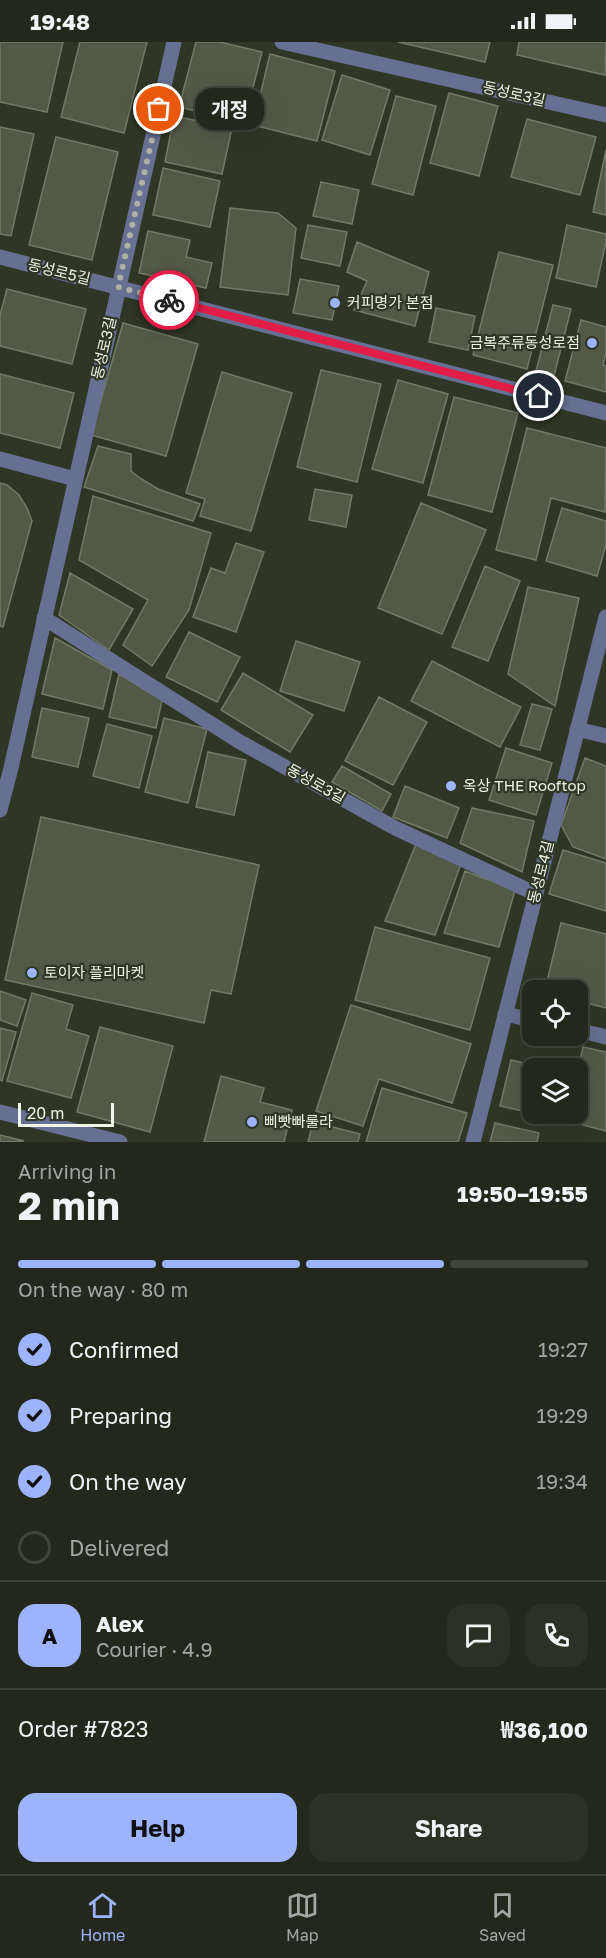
<!DOCTYPE html>
<html lang="en">
<head>
<meta charset="utf-8">
<style>
	body { margin:0; font-family:"Golos Text","Noto Sans KR",sans-serif; background:#2c3025; color:#f1f3f6; height:100vh; display:flex; flex-direction:column; font-size:22px; white-space:nowrap }
	* { box-sizing:border-box; margin:0 }
	p { font-size:20px; color:#a3a6a3 }
	.icon { flex:none; width:33px; height:33px; fill:none; stroke:currentColor; stroke-width:2; stroke-linecap:round; stroke-linejoin:round }
	.map { position:relative; height:1100px; overflow:hidden }
	.drawer { display:flex; flex-direction:column; background:#24281c; flex:1 }
	.drawer>* { flex:none }
	.fabs { position:absolute; left:522px; top:938px; display:grid; gap:12px }
	.fabs a { display:grid; place-items:center; width:66px; height:66px; border-radius:12px; background:#24281c; box-shadow:0 6px 24px #0002,0 0 0 2px #41443b; font-size:30px }
	.scale { position:absolute; left:18px; bottom:15px; width:96px; box-sizing:border-box; padding-left:6px; border:3px solid #f0f4e9; border-top:0; font-size:16px; line-height:21px; white-space:nowrap; color:#f0f4e9; -webkit-text-stroke:4px #303625; paint-order:stroke }
	.pin { position:absolute; display:grid; place-items:center; width:51px; height:51px; color:#fff; margin:-26px; border:3px solid #fff; border-radius:50%; box-shadow:0 2px 6px #0007 }
	.courier { position:absolute; display:grid; place-items:center; width:60px; height:60px; margin:-30px; border:4px solid #e11d48; border-radius:50%; background:#fff; color:#222; box-shadow:0 2px 8px #0007 }
	.bubble { position:absolute; height:42px; border-radius:18px; background:#24281c; box-shadow:0 6px 24px #0002,0 0 0 2px #41443b; font-size:20px; font-weight:700; line-height:42px; text-align:center }
	.summary em { font-style:normal; font-weight:700 }
	.summary div { display:flex; flex-direction:column-reverse }
	.summary { display:flex; align-items:center; justify-content:space-between; height:102px; padding:0 18px }
	h1 { font-size:39px; font-weight:700; line-height:45px }
	.bar { display:grid; grid-template-columns:repeat(4,1fr); gap:9px 6px; align-content:center; height:72px; padding:0 18px }
	.bar i { height:8px; border-radius:4px; background:#41443b }
	.bar .current { background:#9db4fd }
	.bar p { grid-column:span 4 }
	.line { display:flex; align-items:center; gap:15px; padding:0 18px; border-top:2px solid #41443b }
	.line div { flex:1 }
	.round { display:grid; place-items:center; flex:none; width:63px; height:63px; border-radius:18px; background:#2c3025 }
	ol { padding:0 18px; list-style:none }
	li { display:flex; align-items:center; gap:18px; height:66px }
	li p { margin-inline-start:auto }
	li .icon { padding:6px; border-radius:50%; background:#9db4fd; color:#111; stroke-width:4 }
	li:last-child { color:#a3a6a3 }
	li i { width:33px; height:33px; border:3px solid #41443b; border-radius:50% }
	.action { display:flex; gap:12px; margin-top:auto; padding:12px 18px }
	.action a { flex:1; height:69px; border-radius:18px; background:#9db4fd; color:#111; font-size:24px; font-weight:700; line-height:69px; text-align:center }
	.action a+a { background:#2c3025; color:#f1f3f6 }
	.status { display:flex; justify-content:space-between; align-items:center; height:42px; padding:0 30px; background:#24281c; direction:ltr }
	.status svg { height:16px; fill:currentColor }
	.tabs { display:flex; justify-content:space-around; align-items:center; height:84px; border-top:2px solid #41443b; background:#24281c; font-size:16px; color:#a3a6a3 }
	.tabs a { display:grid; justify-items:center; gap:3px }
	.tabs .current { color:#9db4fd }
	.map>svg:first-child { display:block }
</style>
</head>
<body>
<div class="status"><b>19:48</b><svg viewBox="0 0 49 12"><path d="M0 12V9h3v3zM5 12V6h3v6zM10 12V3h3v9zM15 12V0h3v12zM26 1h20v11H26zM47 4h2v5h-2z"/></svg></div>
<div class="map">
<svg width="606" height="1100" viewBox="0 0 606 1100">
	<rect width="100%" height="100%" fill="#303625"/>
	<!-- building -->
	<path fill="#535947" stroke="#727966" stroke-width="1.5" d="M0,0H63L47,70L0,60Z
		M80,0H147L124,91L61,75Z
		M196,0H220L262,10L244,81L179,65Z
		M398,0H490L485,20Z
		M519,0H606L605,33L517,13Z
		M270,12L335,29L317,99L253,83Z
		M342,33L390,48L370,113L322,98Z
		M449,51L498,64L479,134L430,121Z
		M396,54L436,64L413,153L372,142Z
		M174,74L232,86L222,132L165,120Z
		M527,77L596,95L580,153L511,135Z
		M0,85L34,92L11,194L0,192Z
		M56,95L118,110L92,218L29,203Z
		M606,108V173L593,170Z
		M163,126L220,139L210,185L153,173Z
		M321,140L359,148L352,182L313,174Z
		M230,166L278,171L296,186L288,253L220,245Z
		M308,183L347,190L340,224L301,216Z
		M567,183L606,192V200L596,245L556,236Z
		M148,189L190,198L186,215L212,221L206,246L139,231Z
		M357,200L429,230L415,284L354,268L367,239L347,230Z
		M499,210L553,223L527,327L473,313Z
		M300,237L339,244L332,278L293,271Z
		M7,247L86,267L72,322L0,304V273Z
		M553,263L571,267L554,334L536,329Z
		M436,266L475,274L468,308L429,300Z
		M581,278L606,285V311L603,323L606,324V350L565,339Z
		M123,281L198,302L166,414L91,393Z
		M321,328L381,342L357,440L297,425Z
		M222,330L292,351L251,489L200,474L205,457L186,451Z
		M0,332L74,351L60,406L0,391Z
		M398,338L448,352L423,441L372,427Z
		M454,355L518,371L492,470L428,453Z
		M527,386L606,406L605,470L551,456L536,518L496,508Z
		M98,404L131,412V429L140,436L158,447L200,462L193,479L84,445Z
		M0,441L7,443L19,453L27,466L32,479L3,585L0,584Z
		M315,447L352,453L346,485L309,478Z
		M93,454L211,491L189,568L152,624L123,603L148,558L79,518Z
		M421,461L486,488L442,592L378,566Z
		M562,466L606,479V503L597,534L546,519Z
		M236,501L264,510L236,590L193,575L211,526L225,531Z
		M485,524L520,539L488,619L452,605Z
		M70,531L133,567L109,608L59,573Z
		M528,545L579,556L555,664L508,632Z
		M189,590L240,615L217,660L166,635Z
		M55,596L112,628L103,667L42,652Z
		M296,599L360,620L344,669L280,649Z
		M432,619L521,665L500,705L411,659Z
		M243,631L313,673L290,710L221,668Z
		M119,632L162,658L156,686L109,675Z
		M379,655L427,680L393,743L345,719Z
		M532,662L552,667L540,708L520,703Z
		M42,666L89,676L78,725L32,715Z
		M164,676L207,687L188,761L145,750Z
		M107,682L152,694L139,746L93,734Z
		M506,706L552,721L536,773L489,758Z
		M208,710L246,718L234,773L196,765Z
		M585,716L606,724V817L573,805L561,783Z
		M342,724L391,752L382,769L332,740Z
		M405,744L459,766L447,796L393,775Z
		M472,766L534,779L522,830L460,801Z
		M41,775L259,823L231,952L211,948L204,981L5,938Z
		M416,802L461,822L435,893L385,879Z
		M563,808L606,821V869L549,852Z
		M465,829L515,848L499,905L444,891Z
		M561,881L606,892V966L578,959V948H545Z
		M375,885L490,916L470,988L355,958Z
		M0,949L26,958L17,984L0,978Z
		M32,951L73,963L66,987L89,994L71,1056L7,1039Z
		M351,963L471,1002L452,1061L379,1037L363,1084L316,1069Z
		M100,985L173,1004L150,1090L77,1070Z
		M0,986L16,990L2,1039L0,1038Z
		M583,1005L606,1010V1089L564,1078L566,1071H578V1027Z
		M511,1018L545,1026H532V1071H545V1074L500,1064Z
		M221,1034L264,1046L260,1060L292,1068L284,1100H204Z
		M382,1046L467,1071L458,1100H366Z
		M313,1080L360,1092L358,1100H308Z
		M495,1081L539,1091L537,1100H490Z
		M0,1093L24,1099L0,1100Z"/>
	<g fill="none" stroke-linecap="round" stroke-linejoin="round">
		<!-- lane -->
		<path stroke="#657092" stroke-width="15" d="M44,576L240,700L395,786L536,852
			M577,687L606,694
			M505,972L532,978
			M578,988L606,995"/>
		<!-- street -->
		<path stroke="#657092" stroke-width="15" d="M282,0L606,73
			M0,215L606,371
			M0,417L75,437
			M0,768L11,726L174,0
			M0,1070L120,1100
			M473,1100L606,575"/>
	</g>
	<g fill="none" stroke-linecap="round" stroke-linejoin="round">
		<!-- done -->
		<path stroke="#adb2a4" stroke-width="6" stroke-dasharray="0 10.8" d="M159,67L118,245L169,258"/>
		<!-- route -->
		<path stroke="#e11d48" stroke-width="8" d="M169,258L539,354"/>
	</g>
	<!-- markers -->
	<g fill="#9db4fd" stroke="#303625" stroke-width="2">
		<circle cx="335" cy="261" r="6"/>
		<circle cx="592" cy="301" r="6"/>
		<circle cx="451" cy="744" r="6"/>
		<circle cx="32" cy="931" r="6"/>
		<circle cx="252" cy="1080" r="6"/>
	</g>
	<g text-anchor="middle" stroke-width="4.5" stroke-linejoin="round" paint-order="stroke">
		<!-- street labels -->
		<g font-size="15" fill="#f0f4e9" stroke="#303625">
			<text transform="translate(514 52) rotate(13)" y="5">동성로3길</text>
			<text transform="translate(59 230) rotate(14)" y="5">동성로5길</text>
			<text transform="translate(104 306) rotate(-77)" y="5">동성로3길</text>
			<text transform="translate(316 742) rotate(29)" y="5">동성로3길</text>
			<text transform="translate(541 830) rotate(-76)" y="5">동성로4길</text>
		</g>
		<!-- poi labels -->
		<g font-size="15" fill="#f0f4e9" stroke="#303625" text-anchor="start">
			<text x="347" y="266">커피명가 본점</text>
			<text x="580" y="306" text-anchor="end">금복주류동성로점</text>
			<text x="463" y="749">옥상 THE Rooftop</text>
			<text x="44" y="936">토이자 플리마켓</text>
			<text x="264" y="1085">삐빳빠룰라</text>
		</g>
	</g>
</svg>
<div class="fabs">
<a><svg class="icon" aria-label="locate" viewBox="0 0 24 24"><circle cx="12" cy="12" r="6"/><path d="M12 2v4M12 18v4M2 12h4M18 12h4"/></svg></a>
<a><svg class="icon" aria-label="layers" viewBox="0 0 24 24"><path d="M12 4l9 5-9 5-9-5zM3 14l9 5 9-5"/></svg></a>
</div>
<div class="scale">20 m</div>
<div class="pin" style="left:159px;top:67px;background:#ea580c"><svg class="icon" aria-label="bag" viewBox="0 0 24 24"><path d="M5 8h14l-1 12H6zM9 8a3 3 0 0 1 6 0"/></svg></div>
<div class="pin" style="left:539px;top:354px;background:#1f2937"><svg class="icon" aria-label="home" viewBox="0 0 24 24"><path d="M3 11l9-7 9 7M6 9v11h12V9"/></svg></div>
<div class="courier" style="left:169px;top:258px"><svg class="icon" aria-label="bike" viewBox="0 0 24 24"><circle cx="6" cy="16" r="4"/><circle cx="18" cy="16" r="4"/><path d="M6 16l4-8h5l3 8M10 8l3 8H6M13 5h3"/></svg></div>
<div class="bubble" style="left:195px;top:46px;width:69px">개정</div>
</div>
<section class="drawer">
<div class="summary"><div><h1>2 min</h1><p>Arriving in</p></div><em>19:50–19:55</em></div>
<div class="bar"><i class="current"></i><i class="current"></i><i class="current"></i><i></i><p>On the way · 80 m</p></div>
<ol>
<li><svg class="icon" aria-label="check" viewBox="0 0 24 24"><path d="M5 12l5 5 9-10"/></svg>Confirmed<p>19:27</p></li>
<li><svg class="icon" aria-label="check" viewBox="0 0 24 24"><path d="M5 12l5 5 9-10"/></svg>Preparing<p>19:29</p></li>
<li><svg class="icon" aria-label="check" viewBox="0 0 24 24"><path d="M5 12l5 5 9-10"/></svg>On the way<p>19:34</p></li>
<li><i></i>Delivered</li>
</ol>
<div class="line" style="height:108px"><b class="round" style="background:#9db4fd;color:#111">A</b><div><b>Alex</b><p>Courier · 4.9</p></div><a class="round"><svg class="icon" aria-label="chat" viewBox="0 0 24 24"><path d="M4 5h16v11H9l-5 4z"/></svg></a><a class="round"><svg class="icon" aria-label="phone" viewBox="0 0 24 24"><path d="M5 4h4l2 5-3 2q2 4 5 5l2-3 5 2v4C11 20 4 13 5 4z"/></svg></a></div>
<div class="line" style="height:78px"><div>Order #7823</div><b>₩36,100</b></div>
<div class="action"><a>Help</a><a>Share</a></div>
</section>
<nav class="tabs">
<a class="current"><svg class="icon" aria-label="home" viewBox="0 0 24 24"><path d="M3 11l9-7 9 7M6 9v11h12V9"/></svg>Home</a>
<a><svg class="icon" aria-label="map" viewBox="0 0 24 24"><path d="M3 6l6-2 6 2 6-2v14l-6 2-6-2-6 2zM9 4v14M15 6v14"/></svg>Map</a>
<a><svg class="icon" aria-label="saved" viewBox="0 0 24 24"><path d="M7 4h10v16l-5-4-5 4z"/></svg>Saved</a>
</nav>
</body>
</html>
